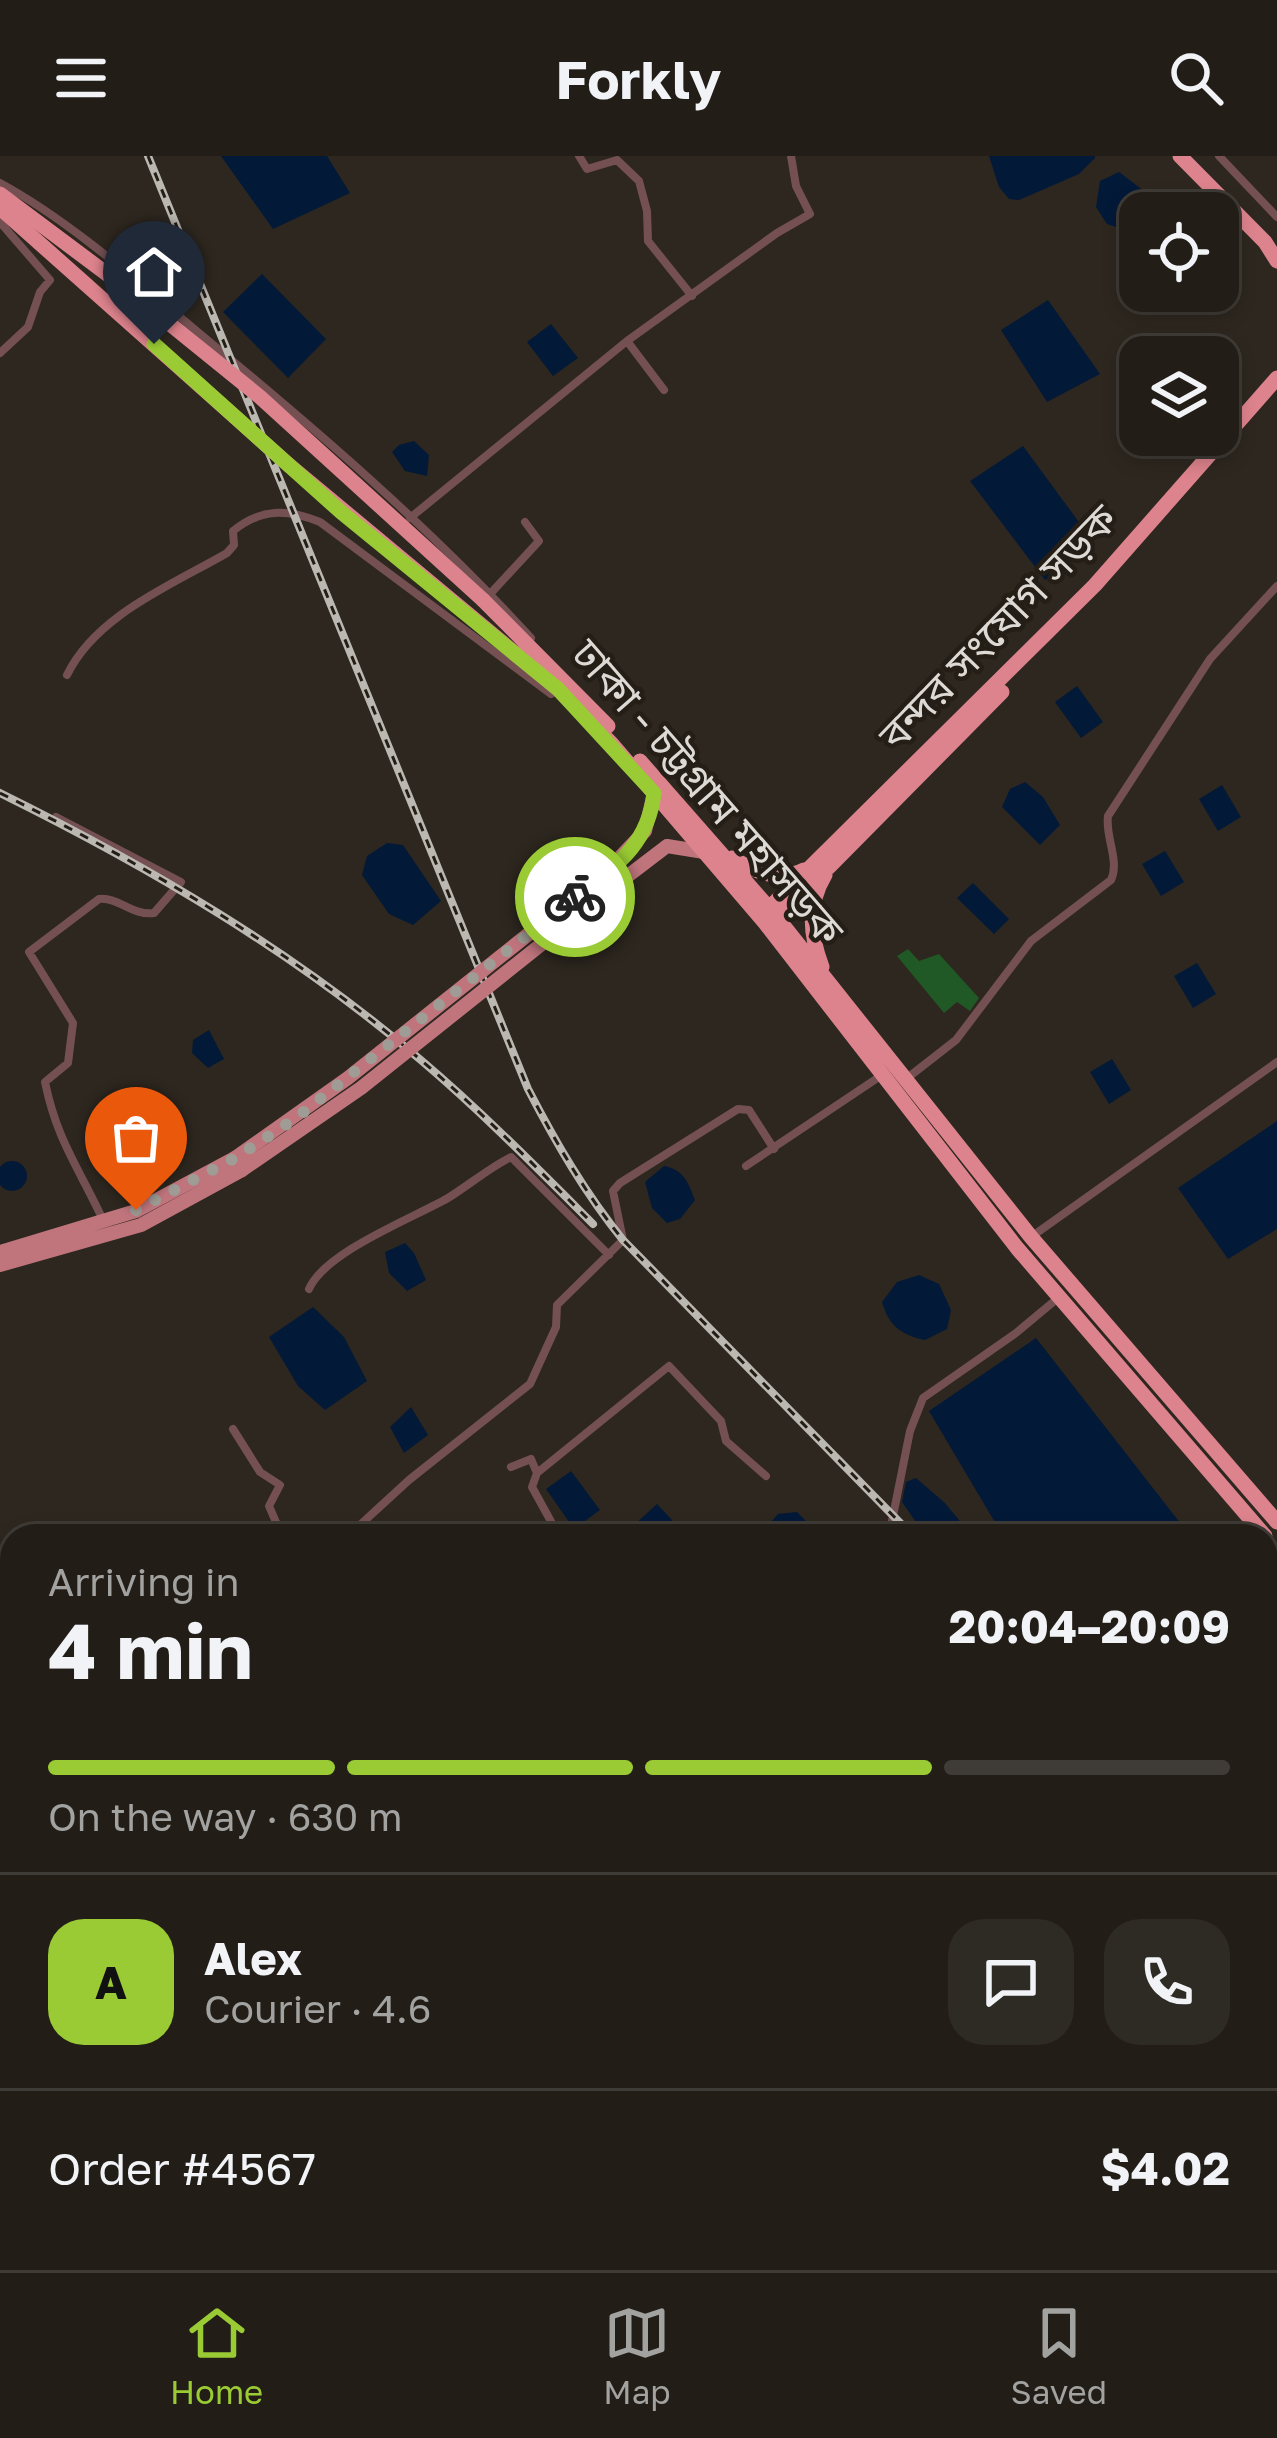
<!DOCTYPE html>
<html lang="en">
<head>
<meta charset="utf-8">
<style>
	body { margin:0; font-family:"Golos Text","Noto Sans Bengali",sans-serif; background:#2e2a24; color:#f1f3f6; height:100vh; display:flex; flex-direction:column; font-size:45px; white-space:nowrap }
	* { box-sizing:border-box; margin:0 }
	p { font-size:39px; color:#a2a2a1 }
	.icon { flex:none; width:66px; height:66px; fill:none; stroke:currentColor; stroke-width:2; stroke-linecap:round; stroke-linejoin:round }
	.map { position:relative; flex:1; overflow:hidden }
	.panel { position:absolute; left:0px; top:1368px; width:1278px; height:747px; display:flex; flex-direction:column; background:#221d17; border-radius:36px 36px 0 0; box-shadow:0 6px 18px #0003,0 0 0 3px #3f3b36 }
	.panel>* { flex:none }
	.fabs { position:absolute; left:1119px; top:36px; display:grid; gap:24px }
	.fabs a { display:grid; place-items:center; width:120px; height:120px; border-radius:24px; background:#221d17; box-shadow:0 6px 18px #0003,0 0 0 3px #3f3b36; font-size:60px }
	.pin { position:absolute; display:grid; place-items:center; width:102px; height:102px; color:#fff; margin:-123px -51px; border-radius:50% 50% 50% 0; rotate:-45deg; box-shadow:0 0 12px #0007 }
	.pin .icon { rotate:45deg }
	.courier { position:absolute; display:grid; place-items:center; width:120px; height:120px; margin:-60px; border:9px solid #9acb34; border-radius:50%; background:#fff; color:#222; box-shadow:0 3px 15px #0007 }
	.head em { font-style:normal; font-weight:700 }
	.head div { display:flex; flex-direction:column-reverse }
	.head { display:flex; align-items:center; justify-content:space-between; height:204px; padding:0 48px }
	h1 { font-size:78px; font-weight:700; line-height:90px }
	.bar { display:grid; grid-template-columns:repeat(4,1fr); gap:18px 12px; align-content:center; height:144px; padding:0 48px }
	.bar i { height:15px; border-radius:9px; background:#3f3b36 }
	.bar .on { background:#9acb34 }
	.bar p { grid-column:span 4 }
	.line { display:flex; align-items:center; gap:30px; padding:0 48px; border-top:3px solid #3f3b36 }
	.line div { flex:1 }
	.round { display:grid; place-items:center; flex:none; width:126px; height:126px; border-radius:36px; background:#2e2a24 }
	header { display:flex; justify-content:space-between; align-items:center; height:156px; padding:0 48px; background:#221d17; font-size:54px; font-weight:700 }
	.dock { display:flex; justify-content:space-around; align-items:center; height:168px; border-top:3px solid #3f3b36; background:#221d17; font-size:33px; color:#a2a2a1 }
	.dock a { display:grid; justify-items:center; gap:6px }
	.dock .on { color:#9acb34 }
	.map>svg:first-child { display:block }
</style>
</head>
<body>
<header><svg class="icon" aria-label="menu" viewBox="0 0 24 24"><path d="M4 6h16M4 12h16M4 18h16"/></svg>Forkly<svg class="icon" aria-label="search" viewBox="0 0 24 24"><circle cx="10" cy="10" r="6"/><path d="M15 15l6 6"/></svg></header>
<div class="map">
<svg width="1277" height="2114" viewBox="0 0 1277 2114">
	<rect width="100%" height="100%" fill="#2d271f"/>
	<!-- green -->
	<path fill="#215926" d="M908,793L919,805L939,798L979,842L970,855L957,846L944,857L897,800Z
		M0,1670L12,1675V2103H1005L1013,2114H0Z
		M1266,1830L1277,1842V1971L1266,1972Z
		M1266,2044L1277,2057V2114H1111L1099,2103H1266Z"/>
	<!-- water -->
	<path fill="#031938" d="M221,0H327L350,37L273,73Z
		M989,0H1095V2L1079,18L1019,44L1009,43L999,31Z
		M1119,16L1152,41L1155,52L1152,57H1140V70L1131,76L1107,68L1096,51L1100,25Z
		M262,118L326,183L288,222L223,156Z
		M1048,144L1100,218L1047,246L1001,174Z
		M551,168L578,202L553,220L527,186Z
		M414,285L429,299L427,320L405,315L392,296L399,289Z
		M1023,290L1095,388L1045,424L970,325Z
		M1077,530L1103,566L1081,582L1055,546Z
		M1025,626L1043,641L1060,669L1040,689L1002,651L1010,633Z
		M1222,629L1241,661L1218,675L1199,643Z
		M387,687L403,689L441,745L413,769L389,758L362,719L367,700Z
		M1165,695L1184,726L1161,740L1142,708Z
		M973,727L1009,763L994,778L957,742Z
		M1197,807L1216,838L1193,852L1174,820Z
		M209,874L224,903L208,912L192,897L193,884Z
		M1112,903L1131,934L1109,948L1090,916Z
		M1277,965V1073L1228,1103L1178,1032Z
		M115,986L125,989L131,1003L130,1013L120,1021L107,1013L102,995Z
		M-3 1020a15 15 0 1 1 30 0a15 15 0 1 1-30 0Z
		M664,1010C684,1014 688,1026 695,1044L680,1063L667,1067L652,1052L645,1026Z
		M405,1087L414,1097L426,1124L407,1135L389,1117L385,1096Z
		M919,1119L939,1128L951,1154L947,1173L925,1184C901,1179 889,1170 882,1146L897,1126Z
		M313,1151L344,1181L367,1225L325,1254L298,1230L269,1181Z
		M1036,1182L1188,1377L1006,1380L993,1363L929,1255Z
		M411,1251L428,1279L404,1297L390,1271Z
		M571,1315L600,1354L574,1373L546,1333Z
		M916,1322L945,1347L972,1380L925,1379L902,1346L906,1326Z
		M657,1348L685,1378L622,1380Z
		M797,1356L821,1380H770L771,1366L778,1358Z
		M12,1638V1748L0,1754V1703L6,1696L0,1692V1645Z"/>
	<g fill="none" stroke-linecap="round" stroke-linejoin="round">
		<!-- street -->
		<path stroke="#755053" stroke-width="8" d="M579,0L587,13L617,4L639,25L647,55L648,85L692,140
			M1219,0L1277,61
			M0,27C70,65 138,126 199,177C314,272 430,371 531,482
			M0,66L50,124L40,136L28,171L0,197
			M627,185L664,234
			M410,362L627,185L777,77L810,58L796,30L791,0
			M491,437L539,385L525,366
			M67,519C96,459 172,429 227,397L234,389L233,375C261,352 287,353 320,366L551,538L558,533
			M56,661L181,726L154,757C132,760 119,741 99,743L29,796L73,867L68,907L45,926C57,985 79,1012 103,1064
			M906,923L956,884L1031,785L1111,724C1120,705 1105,681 1108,660L1210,503L1277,430
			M746,1010L882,919
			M1031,1081L1277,906
			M309,1133C325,1096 411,1063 448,1042C469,1029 489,1012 511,1001L609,1099
			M233,1273L260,1316L280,1329L269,1350L282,1380
			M511,1311L531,1303L537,1317
			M348,1380L409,1324L530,1228L556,1171L557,1149L623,1084L613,1035L620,1027L738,953L749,954L774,993
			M559,1380L532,1331L537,1317L669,1210L721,1265L726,1285L766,1320
			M889,1380L910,1275L923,1242L1016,1177L1058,1142
			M0,1633L12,1624
			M1064,2103L1075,2114"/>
		<!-- primary -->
		<path stroke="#c0757d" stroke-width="14" d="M604,718L645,675L654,637
			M612,732L667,690L704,696
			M0,1096L136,1055L235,1002
			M0,1109L141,1069L242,1014"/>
		<!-- highway -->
		<path stroke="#dd838d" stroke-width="15" d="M1180,0L1265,86L1277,105
			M0,52L235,261
			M290,310L558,533L612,588L765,767L1017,1092L1265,1380
			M483,444L608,570
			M640,605L775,759L1031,1081L1277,1366
			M732,702C754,715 779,727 804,714
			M784,751L829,711L1002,536
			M765,756L1095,429L1277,222
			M822,811C810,779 807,749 825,719"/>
		<defs>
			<path id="rail" d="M148,0L528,933C556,987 585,1037 623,1084L913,1380
				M0,637C150,711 294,796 422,905C482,956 538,1013 593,1068
				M1266,1755L1277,1766"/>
		</defs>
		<!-- rail casing -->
		<use href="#rail" stroke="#bbb7b1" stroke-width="8"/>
		<!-- rail -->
		<use href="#rail" stroke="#241e16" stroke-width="3" stroke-dasharray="9" stroke-linecap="butt"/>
		<!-- primary-bridge -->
		<path stroke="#c0757d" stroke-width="14" d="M235,1002L348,922L604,718
			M242,1014L361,932L612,732"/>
		<!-- highway-bridge -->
		<path stroke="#dd838d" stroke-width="15" d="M0,38L123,130L260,241L483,444
			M235,261L290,310"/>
	</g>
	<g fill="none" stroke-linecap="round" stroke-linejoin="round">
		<!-- done -->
		<path stroke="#9f9b95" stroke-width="12" stroke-dasharray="0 21.6" d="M136,1054L235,1002L296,962L575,741"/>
		<!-- route -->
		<path stroke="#9acb34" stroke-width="15" d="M154,188L341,356L558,533L654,637C648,690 615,710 575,741"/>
	</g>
	<g text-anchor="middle" stroke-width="9" stroke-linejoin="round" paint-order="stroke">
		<!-- street labels -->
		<g font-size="42" fill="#ddd9d4" stroke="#241e16">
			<text transform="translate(998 471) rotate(-46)" y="15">বন্দর সংযোগ সড়ক</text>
			<text transform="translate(708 636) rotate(49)" y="15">ঢাকা - চট্টগ্রাম মহাসড়ক</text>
		</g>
	</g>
</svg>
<div class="fabs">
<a><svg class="icon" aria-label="locate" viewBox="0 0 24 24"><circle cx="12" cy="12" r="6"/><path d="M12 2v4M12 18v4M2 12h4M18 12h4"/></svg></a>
<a><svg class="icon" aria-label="layers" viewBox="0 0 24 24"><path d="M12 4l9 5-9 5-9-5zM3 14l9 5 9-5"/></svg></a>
</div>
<div class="pin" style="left:136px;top:1054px;background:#ea580c"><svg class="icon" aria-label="bag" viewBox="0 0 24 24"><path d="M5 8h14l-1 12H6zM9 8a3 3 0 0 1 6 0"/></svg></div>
<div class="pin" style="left:154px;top:188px;background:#1f2937"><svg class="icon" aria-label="home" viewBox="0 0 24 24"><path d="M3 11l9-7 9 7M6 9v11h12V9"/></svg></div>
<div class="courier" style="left:575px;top:741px"><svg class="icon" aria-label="bike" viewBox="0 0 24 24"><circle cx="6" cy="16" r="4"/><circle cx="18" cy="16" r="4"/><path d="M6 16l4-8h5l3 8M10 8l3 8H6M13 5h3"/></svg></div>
<section class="panel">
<div class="head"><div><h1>4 min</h1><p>Arriving in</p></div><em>20:04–20:09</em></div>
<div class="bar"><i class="on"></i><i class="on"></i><i class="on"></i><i></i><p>On the way · 630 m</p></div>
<div class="line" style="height:216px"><b class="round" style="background:#9acb34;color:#111">A</b><div><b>Alex</b><p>Courier · 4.6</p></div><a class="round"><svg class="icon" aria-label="chat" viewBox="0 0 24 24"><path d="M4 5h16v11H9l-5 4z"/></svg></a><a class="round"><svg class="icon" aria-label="phone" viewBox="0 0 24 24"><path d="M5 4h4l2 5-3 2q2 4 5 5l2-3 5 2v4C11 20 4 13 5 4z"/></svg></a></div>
<div class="line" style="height:156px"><div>Order #4567</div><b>$4.02</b></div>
</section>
</div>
<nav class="dock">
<a class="on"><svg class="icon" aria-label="home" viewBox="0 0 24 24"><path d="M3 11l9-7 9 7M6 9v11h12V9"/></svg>Home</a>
<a><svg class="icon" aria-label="map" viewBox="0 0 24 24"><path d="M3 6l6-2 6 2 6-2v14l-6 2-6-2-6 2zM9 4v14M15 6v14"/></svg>Map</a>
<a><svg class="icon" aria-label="saved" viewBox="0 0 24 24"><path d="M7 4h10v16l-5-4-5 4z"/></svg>Saved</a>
</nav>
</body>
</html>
